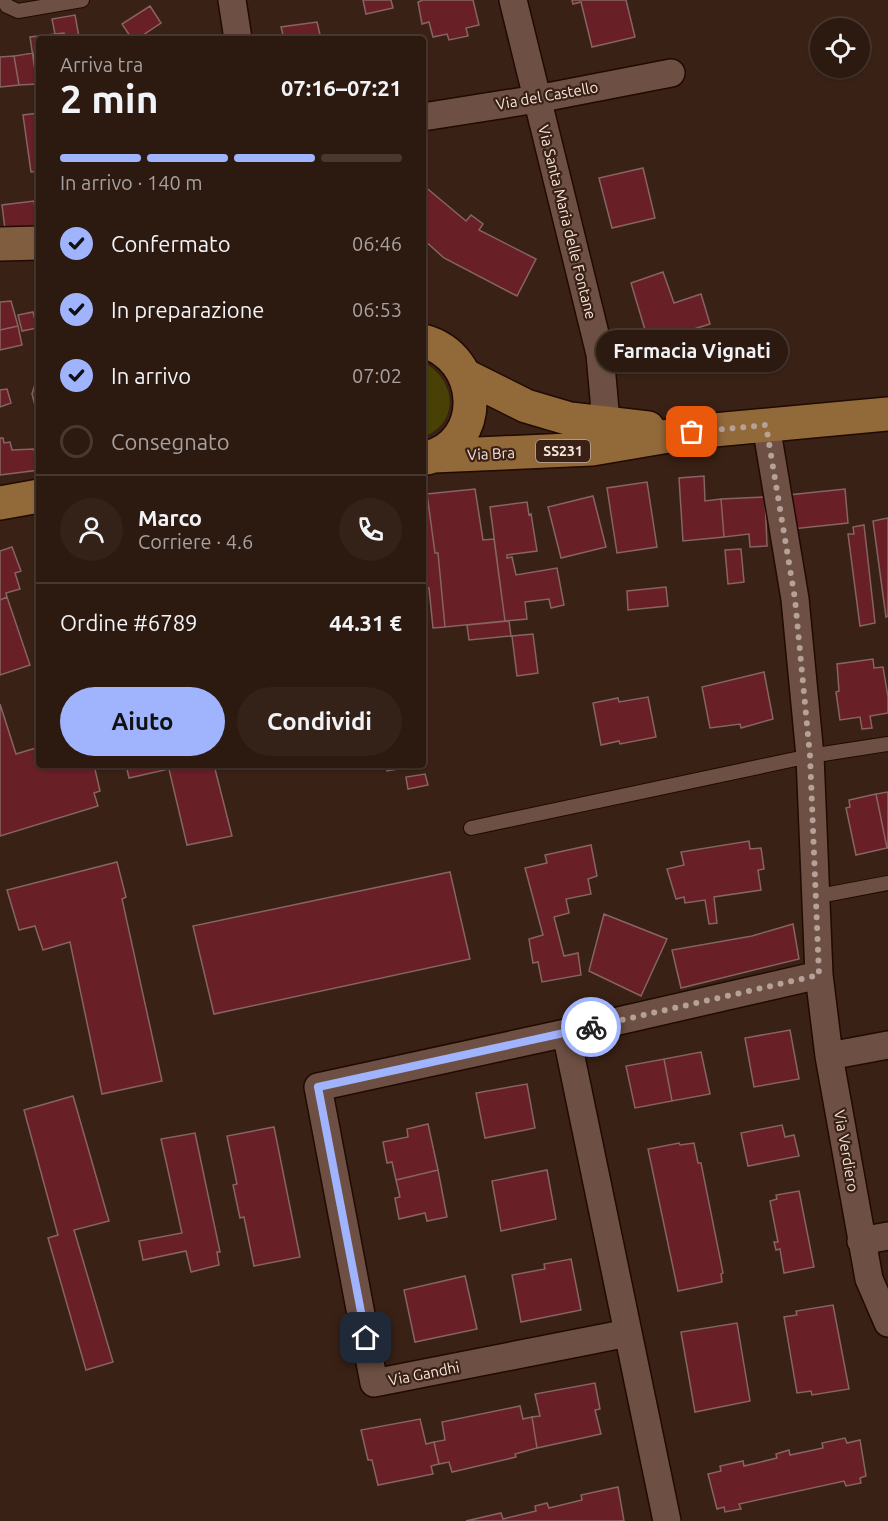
<!DOCTYPE html>
<html lang="it">
<head>
<meta charset="utf-8">
<style>
	body { margin:0; font-family:Ubuntu,sans-serif; background:#342219; color:#f1f3f6; height:100vh; display:flex; flex-direction:column; font-size:22px; white-space:nowrap }
	* { box-sizing:border-box; margin:0 }
	p { font-size:20px; color:#a6a09f }
	.icon { flex:none; width:33px; height:33px; fill:none; stroke:currentColor; stroke-width:2; stroke-linecap:round; stroke-linejoin:round }
	.map { position:relative; flex:1; overflow:hidden }
	.drawer { position:absolute; left:36px; top:36px; width:390px; height:732px; display:flex; flex-direction:column; background:#2c1910; border-radius:6px; box-shadow:0 2px 4px #0004,0 0 0 2px #483830 }
	.drawer>* { flex:none }
	.buttons { position:absolute; left:810px; top:18px; display:grid; gap:12px }
	.buttons a { display:grid; place-items:center; width:60px; height:60px; border-radius:50%; background:#2c1910; box-shadow:0 2px 4px #0004,0 0 0 2px #483830; font-size:30px }
	.pin { position:absolute; display:grid; place-items:center; width:51px; height:51px; color:#fff; margin:-26px; border-radius:12px; box-shadow:0 3px 9px #0006 }
	.courier { position:absolute; display:grid; place-items:center; width:60px; height:60px; margin:-30px; border:4px solid #a0b3fd; border-radius:50%; background:#fff; color:#222; box-shadow:0 2px 8px #0007 }
	.bubble { position:absolute; height:42px; border-radius:21px; background:#2c1910; box-shadow:0 2px 4px #0004,0 0 0 2px #483830; font-size:20px; font-weight:700; line-height:42px; text-align:center }
	.overview em { font-style:normal; font-weight:700 }
	.overview div { display:flex; flex-direction:column-reverse }
	.overview { display:flex; align-items:center; justify-content:space-between; height:102px; padding:0 24px }
	h1 { font-size:39px; font-weight:700; line-height:45px }
	.bar { display:grid; grid-template-columns:repeat(4,1fr); gap:9px 6px; align-content:center; height:72px; padding:0 24px }
	.bar i { height:8px; border-radius:4px; background:#483830 }
	.bar .on { background:#a0b3fd }
	.bar p { grid-column:span 4 }
	.line { display:flex; align-items:center; gap:15px; padding:0 24px; border-top:2px solid #483830 }
	.line div { flex:1 }
	.round { display:grid; place-items:center; flex:none; width:63px; height:63px; border-radius:32px; background:#342219 }
	ol { padding:0 24px; list-style:none }
	li { display:flex; align-items:center; gap:18px; height:66px }
	li p { margin-inline-start:auto }
	li .icon { padding:6px; border-radius:50%; background:#a0b3fd; color:#111; stroke-width:4 }
	li:last-child { color:#a6a09f }
	li i { width:33px; height:33px; border:3px solid #483830; border-radius:50% }
	.action { display:flex; gap:12px; margin-top:auto; padding:12px 24px }
	.action a { flex:1; height:69px; border-radius:36px; background:#a0b3fd; color:#111; font-size:24px; font-weight:700; line-height:69px; text-align:center }
	.action a+a { background:#342219; color:#f1f3f6 }
	.map>svg:first-child { display:block }
</style>
</head>
<body>
<div class="map">
<svg width="888" height="1521" viewBox="0 0 888 1521">
	<rect width="100%" height="100%" fill="#3a2115"/>
	<!-- green -->
	<path fill="#484005" d="M423,362C456,379 461,423 423,437Z"/>
	<!-- building -->
	<path fill="#681f25" stroke="#866464" stroke-width="1.5" d="M363,0H391L393,8L366,14Z
		M473,0L479,25L466,28L468,36L449,40L447,34L433,37L429,22L422,24L418,2L423,0Z
		M572,0H626L635,37L592,47L581,2L573,4Z
		M150,6L161,23L137,39H132L122,24Z
		M75,15L79,37L66,39L64,33L55,34L52,19Z
		M317,22L321,39H284L281,27Z
		M55,34L56,39H39V83L37,84L30,37Z
		M33,53L37,84L19,85L14,56Z
		M14,56L19,85L0,87V57Z
		M39,113V171L31,172L23,115Z
		M643,168L655,218L612,228L599,178Z
		M423,185L466,221L471,215L483,224L479,230L536,259L517,296L444,258L423,239Z
		M34,201L38,226L5,229L2,205Z
		M663,272L674,303L701,294L710,324L649,343L631,283Z
		M11,301L18,326L0,330V302Z
		M33,312L37,328L22,331L18,315Z
		M18,326L22,345L0,350V330Z
		M39,380V420L32,394L36,381Z
		M7,389L11,403L0,407V390Z
		M0,438H3L4,443L10,442L12,450L34,449L39,470L0,475Z
		M704,476L705,501L721,499L724,537L683,541L679,478Z
		M647,482L657,547L617,553L607,488Z
		M475,489L483,540L494,539L505,621L445,627L438,553H435L427,494Z
		M845,489L848,523L792,529L788,495Z
		M423,494H427L435,553H438L445,627L433,628L429,588H423Z
		M593,496L606,547L561,558L548,507Z
		M765,497L767,546L750,547L749,534L724,537L721,499Z
		M527,502L529,515L531,514L537,551L507,555V558L512,557L516,575L557,568L564,605L551,608L549,599L525,602L527,619L505,621L490,507Z
		M888,518V616L886,617L873,521Z
		M864,525L875,623L860,626L848,534H854L853,527Z
		M12,547L21,571L15,573L20,589L6,593L7,597L0,600V551Z
		M741,549L744,582L728,584L725,550Z
		M666,587L668,606L628,610L627,591Z
		M7,597L30,665L0,675V600Z
		M509,621L511,636L469,640L467,625Z
		M533,634L538,673L517,676L512,636Z
		M873,659L874,668L883,667L888,697V713L870,716L872,728L862,729L860,717L840,720L836,692L839,691L837,664Z
		M764,672L773,719L741,728L740,724L710,728L702,687Z
		M648,697L656,737L620,744L619,741L601,745L593,703L618,698L619,702Z
		M0,704L16,754L39,747V765H94L100,791L94,793L98,806L0,836Z
		M423,760L424,765L387,771L386,765H423Z
		M126,765H168L169,769L129,778Z
		M168,765H214L232,836L187,845Z
		M425,774L428,785L408,789L406,777Z
		M888,792V848H887L876,794Z
		M876,794L887,848L856,855L846,808L850,807L849,800Z
		M749,841L750,849L761,848L764,869L758,870L761,890L714,897L717,923L709,924L705,900L685,903L684,897L676,899L667,869L684,865L681,852Z
		M591,845L597,876L588,879L591,894L566,899L569,913L554,917L564,956L578,953L581,975L542,982L538,962L533,963L529,939L543,935L525,868L547,863L545,855Z
		M117,862L126,897L122,899L162,1081L102,1094L70,942L43,950L35,926L19,930L7,890Z
		M450,872L470,959L214,1014L193,926Z
		M604,914L667,939L641,996L589,971Z
		M793,924L799,959L681,988L672,950L752,936Z
		M790,1030L799,1079L754,1087L745,1038Z
		M701,1052L710,1094L672,1101L664,1059Z
		M664,1059L672,1101L635,1108L626,1066Z
		M527,1084L535,1128L485,1138L476,1093Z
		M73,1096L109,1221L74,1230L113,1362L86,1370L48,1238L58,1235L24,1110Z
		M428,1124L438,1170L396,1180L392,1162L387,1163L383,1142L408,1137L407,1129Z
		M782,1125L785,1137L794,1135L799,1156L748,1166L741,1133Z
		M274,1127L300,1257L254,1266L244,1217L240,1218L233,1185L237,1184L227,1136Z
		M195,1133L220,1252H217L219,1265L191,1272L186,1251L143,1260L139,1241L182,1233L161,1139Z
		M679,1143L680,1145L694,1143L698,1163H701L723,1273L721,1274L722,1282L678,1291L648,1149Z
		M438,1170L447,1217L427,1221L425,1213L399,1219L395,1198L400,1197L396,1180Z
		M547,1170L556,1219L501,1231L492,1181Z
		M799,1191L814,1267L784,1273L780,1249L776,1250L774,1242H778L770,1201L777,1199L776,1195Z
		M571,1259L581,1310L521,1322L512,1275L545,1269L544,1264Z
		M465,1276L477,1329L415,1342L404,1290Z
		M833,1305L849,1389L812,1395L811,1391L797,1393L784,1317L797,1315L796,1311Z
		M737,1323L750,1401L695,1412L681,1332Z
		M595,1383L600,1409L595,1410L601,1434L537,1448L532,1417L540,1416L535,1394Z
		M520,1406L523,1419L532,1417L537,1448L515,1454L516,1457L452,1472L449,1462L439,1464L434,1442L445,1440L442,1422Z
		M420,1419L426,1444L434,1442L439,1464L431,1466L433,1474L378,1485L372,1460H368L361,1430Z
		M845,1438L847,1443L860,1440L866,1476L860,1478L861,1483L846,1486L844,1481L739,1504L741,1509L725,1512L724,1507L717,1509L708,1474L721,1471L720,1466L743,1461L744,1466L777,1458L776,1454L789,1450L790,1455L823,1448L822,1443Z
		M618,1487L624,1521H466L501,1513L503,1519L536,1511L535,1506L547,1503L549,1508L582,1500L581,1495Z"/>
	<g fill="none" stroke-linecap="round" stroke-linejoin="round">
		<defs>
			<path id="lane" d="M4,0L7,6L18,11L82,0
				M471,828L810,756L888,744
				M814,897L888,883"/>
			<path id="street" d="M232,0L238,39
				M513,0L600,354L608,444
				M423,117L537,99L671,73
				M766,425L795,599L810,756L819,975L829,1056L869,1279L888,1323
				M566,1033L667,1521
				M829,1056L888,1045
				M861,1241L888,1236
				M628,1333L374,1383L318,1087L566,1033L819,975"/>
			<path id="secondary" d="M0,244L39,243"/>
			<path id="primary" d="M423,341C483,357 487,443 427,458
				M466,376L526,406L570,419L648,428
				M433,456L592,449L692,432L888,414
				M0,503L39,496"/>
		</defs>
		<!-- lane casing -->
		<use href="#lane" stroke="#200a02" stroke-width="16"/>
		<!-- street casing -->
		<use href="#street" stroke="#200a02" stroke-width="30"/>
		<!-- secondary casing -->
		<use href="#secondary" stroke="#200a02" stroke-width="36"/>
		<!-- primary casing -->
		<use href="#primary" stroke="#200a02" stroke-width="36"/>
		<!-- lane -->
		<use href="#lane" stroke="#6d5043" stroke-width="14"/>
		<!-- street -->
		<use href="#street" stroke="#6d5043" stroke-width="27"/>
		<!-- secondary -->
		<use href="#secondary" stroke="#805d3e" stroke-width="33"/>
		<!-- primary -->
		<use href="#primary" stroke="#926939" stroke-width="33"/>
	</g>
	<g fill="none" stroke-linecap="round" stroke-linejoin="round">
		<!-- done -->
		<path stroke="#b5a198" stroke-width="6" stroke-dasharray="0 10.8" d="M591,1027L819,975L810,756L795,599L766,425L692,432"/>
		<!-- route -->
		<path stroke="#a0b3fd" stroke-width="8" d="M366,1338L318,1087L591,1027"/>
	</g>
	<g text-anchor="middle" stroke-width="4.5" stroke-linejoin="round" paint-order="stroke">
		<!-- shield labels -->
		<rect fill="#3a2115" stroke="#beaba2" stroke-width="1.5" x="536" y="440" width="54" height="22" rx="4.5"/>
		<g font-size="14" font-weight="bold" fill="#f7e6de">
			<text x="563" y="456">SS231</text>
		</g>
		<!-- street labels -->
		<g font-size="15" fill="#f7e6de" stroke="#3a2115">
			<text transform="translate(547 96) rotate(-10)" y="5">Via del Castello</text>
			<text transform="translate(567 222) rotate(76)" y="5">Via Santa Maria delle Fontane</text>
			<text transform="translate(491 454) rotate(-3)" y="5">Via Bra</text>
			<text transform="translate(846 1151) rotate(80)" y="5">Via Verdiero</text>
			<text transform="translate(424 1374) rotate(-11)" y="5">Via Gandhi</text>
		</g>
	</g>
</svg>
<div class="buttons">
<a><svg class="icon" aria-label="locate" viewBox="0 0 24 24"><circle cx="12" cy="12" r="6"/><path d="M12 2v4M12 18v4M2 12h4M18 12h4"/></svg></a>
</div>
<div class="pin" style="left:692px;top:432px;background:#ea580c"><svg class="icon" aria-label="bag" viewBox="0 0 24 24"><path d="M5 8h14l-1 12H6zM9 8a3 3 0 0 1 6 0"/></svg></div>
<div class="pin" style="left:366px;top:1338px;background:#1f2937"><svg class="icon" aria-label="home" viewBox="0 0 24 24"><path d="M3 11l9-7 9 7M6 9v11h12V9"/></svg></div>
<div class="courier" style="left:591px;top:1027px"><svg class="icon" aria-label="bike" viewBox="0 0 24 24"><circle cx="6" cy="16" r="4"/><circle cx="18" cy="16" r="4"/><path d="M6 16l4-8h5l3 8M10 8l3 8H6M13 5h3"/></svg></div>
<div class="bubble" style="left:596px;top:330px;width:192px">Farmacia Vignati</div>
<section class="drawer">
<div class="overview"><div><h1>2 min</h1><p>Arriva tra</p></div><em>07:16–07:21</em></div>
<div class="bar"><i class="on"></i><i class="on"></i><i class="on"></i><i></i><p>In arrivo · 140 m</p></div>
<ol>
<li><svg class="icon" aria-label="check" viewBox="0 0 24 24"><path d="M5 12l5 5 9-10"/></svg>Confermato<p>06:46</p></li>
<li><svg class="icon" aria-label="check" viewBox="0 0 24 24"><path d="M5 12l5 5 9-10"/></svg>In preparazione<p>06:53</p></li>
<li><svg class="icon" aria-label="check" viewBox="0 0 24 24"><path d="M5 12l5 5 9-10"/></svg>In arrivo<p>07:02</p></li>
<li><i></i>Consegnato</li>
</ol>
<div class="line" style="height:108px"><a class="round"><svg class="icon" aria-label="person" viewBox="0 0 24 24"><circle cx="12" cy="8" r="4"/><path d="M4 21q1-7 8-7t8 7"/></svg></a><div><b>Marco</b><p>Corriere · 4.6</p></div><a class="round"><svg class="icon" aria-label="phone" viewBox="0 0 24 24"><path d="M5 4h4l2 5-3 2q2 4 5 5l2-3 5 2v4C11 20 4 13 5 4z"/></svg></a></div>
<div class="line" style="height:78px"><div>Ordine #6789</div><b>44.31 €</b></div>
<div class="action"><a>Aiuto</a><a>Condividi</a></div>
</section>
</div>
</body>
</html>
